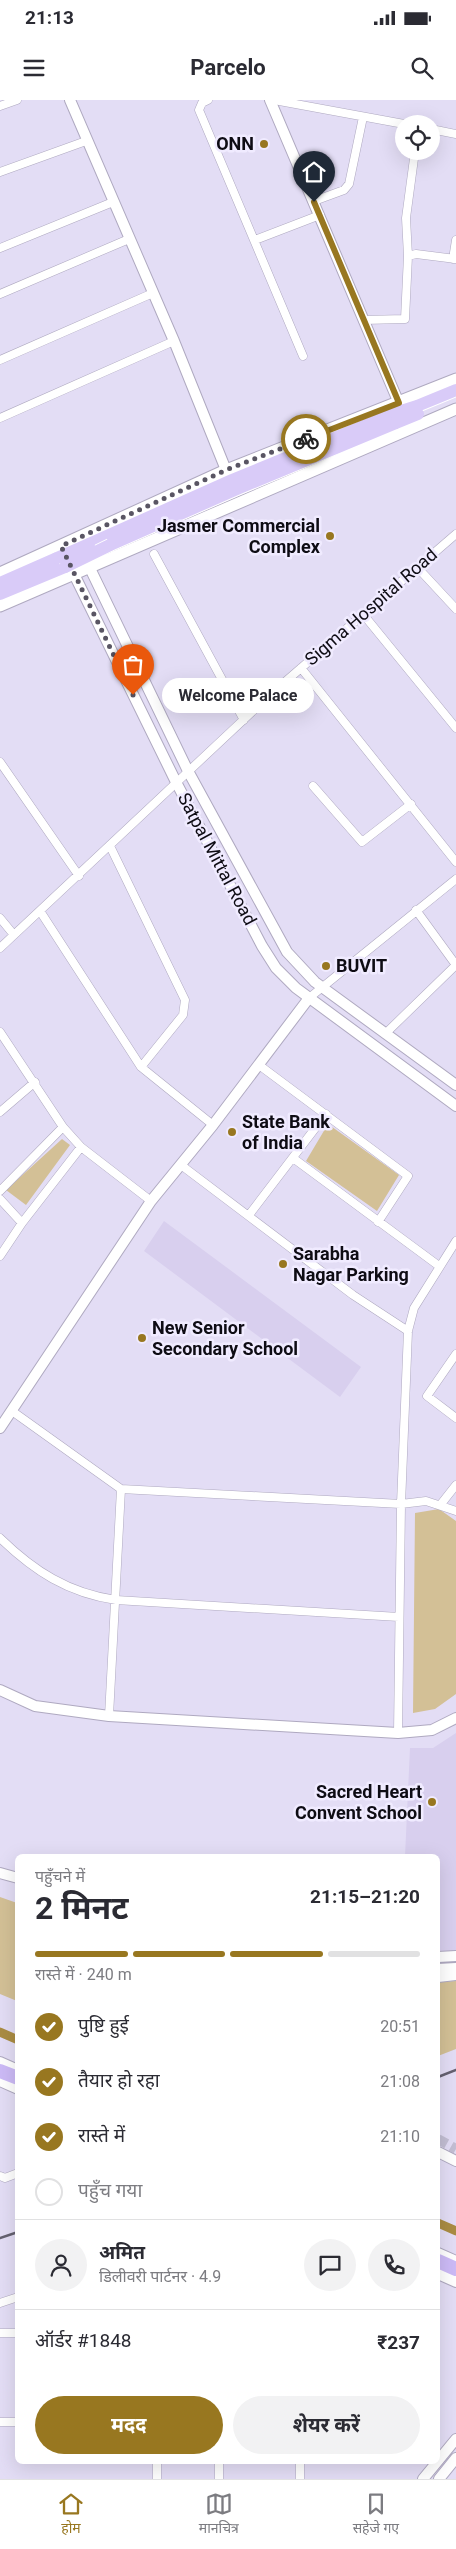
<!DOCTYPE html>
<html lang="hi">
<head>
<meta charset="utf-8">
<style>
	body { margin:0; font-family:Roboto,"Noto Sans Devanagari",sans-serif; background:#f2f2f3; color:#2b2b33; height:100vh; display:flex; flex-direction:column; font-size:19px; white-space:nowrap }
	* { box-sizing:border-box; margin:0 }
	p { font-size:16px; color:#7c7c81 }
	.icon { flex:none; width:28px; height:28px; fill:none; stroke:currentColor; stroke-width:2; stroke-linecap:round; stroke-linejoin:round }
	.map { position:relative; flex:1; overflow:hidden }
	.drawer { position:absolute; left:15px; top:1754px; width:425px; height:610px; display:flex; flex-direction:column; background:#fff; border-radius:8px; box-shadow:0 5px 20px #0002 }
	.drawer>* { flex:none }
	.controls { position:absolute; left:395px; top:15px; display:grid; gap:10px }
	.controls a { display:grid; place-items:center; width:45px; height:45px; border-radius:50%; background:#fff; box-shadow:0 5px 20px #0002; font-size:25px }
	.pin { position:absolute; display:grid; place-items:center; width:42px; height:42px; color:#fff; margin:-51px -21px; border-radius:50% 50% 50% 0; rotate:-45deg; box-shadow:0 0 5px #0007 }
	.pin .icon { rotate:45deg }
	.courier { position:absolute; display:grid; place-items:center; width:50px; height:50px; margin:-25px; border:4px solid #987720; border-radius:50%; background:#fff; color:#222; box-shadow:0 1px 6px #0007 }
	.bubble { position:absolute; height:35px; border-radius:18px; background:#fff; box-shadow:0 5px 20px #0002; font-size:16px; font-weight:700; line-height:35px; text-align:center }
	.summary em { font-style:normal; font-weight:700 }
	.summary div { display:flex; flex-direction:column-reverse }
	.summary { display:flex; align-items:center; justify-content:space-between; height:85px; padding:0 20px }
	h1 { font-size:32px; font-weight:700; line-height:38px }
	.bar { display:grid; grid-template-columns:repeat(4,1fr); gap:8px 5px; align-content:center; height:60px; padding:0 20px }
	.bar i { height:6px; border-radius:4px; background:#e1e1e2 }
	.bar .on { background:#987720 }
	.bar p { grid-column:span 4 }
	.line { display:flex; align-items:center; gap:12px; padding:0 20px; border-top:1px solid #e1e1e2 }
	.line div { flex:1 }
	.round { display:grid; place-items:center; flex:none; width:52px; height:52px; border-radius:26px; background:#f2f2f3 }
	ol { padding:0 20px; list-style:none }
	li { display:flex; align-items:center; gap:15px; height:55px }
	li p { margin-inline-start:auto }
	li .icon { padding:5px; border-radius:50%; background:#987720; color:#fff; stroke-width:4 }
	li:last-child { color:#7c7c81 }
	li i { width:28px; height:28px; border:2px solid #e1e1e2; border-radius:50% }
	.cta { display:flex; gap:10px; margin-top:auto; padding:10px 20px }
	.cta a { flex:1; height:58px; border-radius:30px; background:#987720; color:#fff; font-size:20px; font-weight:700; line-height:58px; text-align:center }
	.cta a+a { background:#f2f2f3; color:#2b2b33 }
	.status { display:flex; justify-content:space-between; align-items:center; height:35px; padding:0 25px; background:#fff; direction:ltr }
	.status svg { height:14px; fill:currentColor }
	header { display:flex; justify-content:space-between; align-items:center; height:65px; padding:0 20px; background:#fff; font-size:22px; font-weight:700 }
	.tab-bar { display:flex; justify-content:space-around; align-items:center; height:70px; border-top:1px solid #e1e1e2; background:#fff; font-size:14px; color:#7c7c81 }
	.tab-bar a { display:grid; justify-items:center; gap:2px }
	.tab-bar .on { color:#987720 }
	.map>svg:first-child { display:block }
</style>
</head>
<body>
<div class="status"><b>21:13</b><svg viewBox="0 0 49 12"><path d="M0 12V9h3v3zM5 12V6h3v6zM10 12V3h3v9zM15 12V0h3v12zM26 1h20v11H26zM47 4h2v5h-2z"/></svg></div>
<header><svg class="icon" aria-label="menu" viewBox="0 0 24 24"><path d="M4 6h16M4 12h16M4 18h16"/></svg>Parcelo<svg class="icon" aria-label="search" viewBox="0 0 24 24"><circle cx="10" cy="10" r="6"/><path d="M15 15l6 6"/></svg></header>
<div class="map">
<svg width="456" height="2379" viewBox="0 0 456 2379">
	<rect width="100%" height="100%" fill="#e3ddf5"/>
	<!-- built -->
	<path fill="#d8cfee" d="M164,1121L361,1267L340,1297L144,1151Z
		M456,1633V1852H438V1756H405L410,1648H433Z"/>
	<!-- green -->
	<path fill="#d3c096" d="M328,1024L399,1075L377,1111L306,1061Z
		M62,1039L70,1045L26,1105L6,1090Z
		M439,1409L456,1421V1594L435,1609L413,1613L415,1413Z
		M0,1797L17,1803V1901L0,1894Z
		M456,1881V1949L438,1956V1882Z"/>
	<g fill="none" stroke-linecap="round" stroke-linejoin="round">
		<!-- canal -->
		<path stroke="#aa8c43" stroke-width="9" d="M0,1932L18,1940
			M438,2123L456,2131"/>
		<!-- tertiary-tunnel -->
		<path stroke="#c3bed3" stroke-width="10" stroke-dasharray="10 5" stroke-linecap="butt" d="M438,2039L456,2049"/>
		<defs>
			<path id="minor" d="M208,0L202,3L199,10L303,256
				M274,0L404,24
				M0,6L17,0
				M431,29L456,34
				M0,72L86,41
				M314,101L344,90L349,84L363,17
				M255,140L320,115
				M0,148L113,102
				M408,156L406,118L415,51
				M453,159L456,140
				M0,194L129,139
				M363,220L405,219L408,156L416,154L456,159
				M0,260L153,193
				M0,318L174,241
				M154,454L244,620
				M417,467L456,509
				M363,514L456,628
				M301,568L456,762
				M0,662L79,776
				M313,686L362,742L411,704
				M110,746L185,900L183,915L141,967
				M416,810L456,865
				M40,811L141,967L213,1025
				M0,818L14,835
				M0,848L271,594L456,434
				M309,898L456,779
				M0,932L63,1027L81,1047
				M385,934L456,865
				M259,965L408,1076L378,1122
				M0,1012L35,982
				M293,1058L439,1166
				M181,1065L353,1195L408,1231
				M0,1091L63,1027
				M0,1099L22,1123
				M249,1115L326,1014
				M0,1156L22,1123L81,1047L151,1101
				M456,1254L427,1296L456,1318
				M12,1311L121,1389L401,1404L426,1401L456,1411
				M441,1404L456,1385
				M0,1438C34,1471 68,1493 116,1500L399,1517
				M109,1616L121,1389
				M398,1633L401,1404L408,1231L414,1208L456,1141
				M0,2076L5,2078L18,2073
				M0,2203L18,2197
				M0,2233H18
				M0,2322H18
				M157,2379V2361
				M219,2379V2361
				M300,2379V2361"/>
			<path id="tertiary" d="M70,0L174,241L226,370
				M270,0L401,308
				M86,460L188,671L287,852L315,882L456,985
				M71,468L176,682L262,846L276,868L296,888L456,1006
				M0,1328L151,1101L213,1025L309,898
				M0,1590L35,1606L109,1616L398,1633L432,1630L456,1618
				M0,1773L18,1778
				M438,1857L456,1856
				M438,1869L456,1868
				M438,1877L456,1875
				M0,1962L18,1970
				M0,1981L18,1989
				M438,2052L456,2061
				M438,2153L456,2161
				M438,2174L456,2182
				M423,2379L456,2339
				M439,2379L456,2358"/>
			<path id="secondary" d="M0,473L226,370L456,279
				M0,506L456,309"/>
			<path id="primary" d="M417,306L456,290
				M89,444L232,380L395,313
				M110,445L237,389L396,323
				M0,483L57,458
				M0,494L65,467"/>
			<path id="trunk" d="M0,1971L18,1978
				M438,2161L456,2169"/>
		</defs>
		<!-- minor casing -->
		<use href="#minor" stroke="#afa9c0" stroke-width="9"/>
		<!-- tertiary casing -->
		<use href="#tertiary" stroke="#afa9c0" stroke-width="12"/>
		<!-- secondary casing -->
		<use href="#secondary" stroke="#afa9c0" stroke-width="13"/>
		<!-- primary casing -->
		<use href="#primary" stroke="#fff" stroke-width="14"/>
		<!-- trunk casing -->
		<use href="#trunk" stroke="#fff" stroke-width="16"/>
		<!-- minor -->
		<use href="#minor" stroke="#fff" stroke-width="8"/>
		<!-- tertiary -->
		<use href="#tertiary" stroke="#fff" stroke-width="10"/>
		<!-- secondary -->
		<use href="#secondary" stroke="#fff" stroke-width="11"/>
		<!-- primary -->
		<use href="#primary" stroke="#d9cbf8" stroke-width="12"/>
		<!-- trunk -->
		<use href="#trunk" stroke="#ccbaf6" stroke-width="14"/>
		<!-- rail -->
		<path stroke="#656170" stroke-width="2.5" d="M438,1977L456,1970
			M0,2138L18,2132"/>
		<defs>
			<path id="primary-bridge" d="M395,313L417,306
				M396,323L418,314
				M57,458L89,444
				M65,467L110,445"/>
		</defs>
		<!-- primary-bridge casing -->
		<use href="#primary-bridge" stroke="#fff" stroke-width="14" stroke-linecap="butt"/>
		<!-- primary-bridge -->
		<use href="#primary-bridge" stroke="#d9cbf8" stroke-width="12"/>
	</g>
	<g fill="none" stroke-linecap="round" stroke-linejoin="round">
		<!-- done -->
		<path stroke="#595563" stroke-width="5" stroke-dasharray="0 9" d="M133,595L61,446L226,370L306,339"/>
		<!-- route -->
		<path stroke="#987720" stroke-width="6" d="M306,339L399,303L314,102"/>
	</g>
	<!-- markers -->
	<g fill="#987720" stroke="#f0ebff" stroke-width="2">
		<circle cx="264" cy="44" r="5"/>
		<circle cx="330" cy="436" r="5"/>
		<circle cx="326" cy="866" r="5"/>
		<circle cx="232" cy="1032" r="5"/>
		<circle cx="283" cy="1164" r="5"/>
		<circle cx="142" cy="1238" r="5"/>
		<circle cx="432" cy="1702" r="5"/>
	</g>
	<g text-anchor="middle" stroke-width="5" stroke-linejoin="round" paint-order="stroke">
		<!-- poi labels -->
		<g font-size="18" font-weight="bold" fill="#0e0c14" stroke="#f0ebff" text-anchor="start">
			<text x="254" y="50" text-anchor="end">ONN</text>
			<text x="320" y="432" text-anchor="end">Jasmer Commercial<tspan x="320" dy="21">Complex</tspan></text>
			<text x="336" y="872">BUVIT</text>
			<text x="242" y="1028">State Bank<tspan x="242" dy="21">of India</tspan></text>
			<text x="293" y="1160">Sarabha<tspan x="293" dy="21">Nagar Parking</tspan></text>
			<text x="152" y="1234">New Senior<tspan x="152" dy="21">Secondary School</tspan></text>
			<text x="422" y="1698" text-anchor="end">Sacred Heart<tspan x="422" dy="21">Convent School</tspan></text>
		</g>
		<!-- street labels -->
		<g font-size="18" fill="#0e0c14" stroke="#f0ebff">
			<text transform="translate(371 507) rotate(-41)" y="6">Sigma Hospital Road</text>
			<text transform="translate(217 759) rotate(62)" y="6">Satpal Mittal Road</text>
		</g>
	</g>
</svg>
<div class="controls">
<a><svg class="icon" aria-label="locate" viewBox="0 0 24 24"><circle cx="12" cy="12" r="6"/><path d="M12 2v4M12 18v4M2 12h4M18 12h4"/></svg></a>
</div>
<div class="pin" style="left:133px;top:595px;background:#ea580c"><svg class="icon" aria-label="bag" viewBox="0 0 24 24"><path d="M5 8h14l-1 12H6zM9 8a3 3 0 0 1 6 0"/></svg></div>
<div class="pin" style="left:314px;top:102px;background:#1f2937"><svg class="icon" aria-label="home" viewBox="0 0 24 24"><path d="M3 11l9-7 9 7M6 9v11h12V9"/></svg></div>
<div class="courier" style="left:306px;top:339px"><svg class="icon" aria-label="bike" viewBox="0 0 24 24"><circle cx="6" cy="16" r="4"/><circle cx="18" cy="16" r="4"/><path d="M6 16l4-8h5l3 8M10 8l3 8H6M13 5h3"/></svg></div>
<div class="bubble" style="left:162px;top:578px;width:152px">Welcome Palace</div>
<section class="drawer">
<div class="summary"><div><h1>2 मिनट</h1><p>पहुँचने में</p></div><em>21:15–21:20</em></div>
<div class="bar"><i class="on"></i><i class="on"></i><i class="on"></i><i></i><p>रास्ते में · 240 m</p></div>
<ol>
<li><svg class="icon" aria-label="check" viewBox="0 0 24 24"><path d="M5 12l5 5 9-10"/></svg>पुष्टि हुई<p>20:51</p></li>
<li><svg class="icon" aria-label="check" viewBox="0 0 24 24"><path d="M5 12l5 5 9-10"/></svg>तैयार हो रहा<p>21:08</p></li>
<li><svg class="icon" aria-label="check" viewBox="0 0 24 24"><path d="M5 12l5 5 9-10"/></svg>रास्ते में<p>21:10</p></li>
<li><i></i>पहुँच गया</li>
</ol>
<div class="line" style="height:90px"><a class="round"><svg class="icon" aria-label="person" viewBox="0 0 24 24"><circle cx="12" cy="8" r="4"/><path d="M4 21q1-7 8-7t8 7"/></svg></a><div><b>अमित</b><p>डिलीवरी पार्टनर · 4.9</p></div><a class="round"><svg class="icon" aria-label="chat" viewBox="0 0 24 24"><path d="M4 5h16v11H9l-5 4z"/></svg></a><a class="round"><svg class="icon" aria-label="phone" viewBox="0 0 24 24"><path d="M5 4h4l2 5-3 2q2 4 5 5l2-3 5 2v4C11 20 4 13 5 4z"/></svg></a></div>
<div class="line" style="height:65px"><div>ऑर्डर #1848</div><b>₹237</b></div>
<div class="cta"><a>मदद</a><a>शेयर करें</a></div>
</section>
</div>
<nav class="tab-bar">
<a class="on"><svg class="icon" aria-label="home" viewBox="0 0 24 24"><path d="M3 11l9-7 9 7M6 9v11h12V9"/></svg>होम</a>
<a><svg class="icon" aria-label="map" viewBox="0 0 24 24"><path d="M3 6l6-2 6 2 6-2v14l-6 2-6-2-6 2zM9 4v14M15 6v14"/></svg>मानचित्र</a>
<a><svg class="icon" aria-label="saved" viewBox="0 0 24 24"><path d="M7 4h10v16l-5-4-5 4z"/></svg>सहेजे गए</a>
</nav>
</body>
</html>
